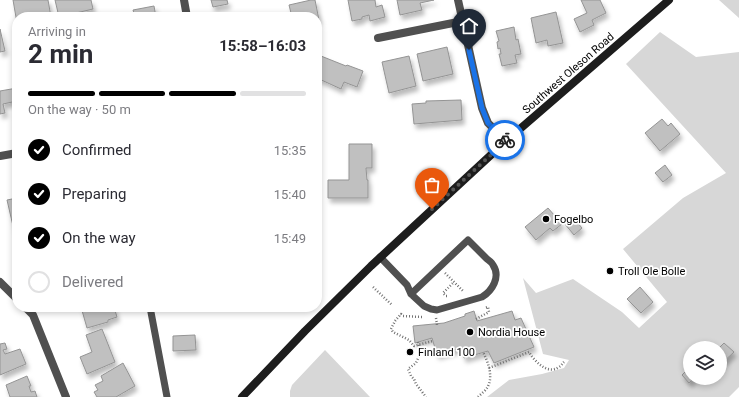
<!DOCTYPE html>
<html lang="en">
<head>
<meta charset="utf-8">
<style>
	body { margin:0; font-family:Roboto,sans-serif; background:#f2f2f3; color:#2b2b33; height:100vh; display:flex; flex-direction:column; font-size:15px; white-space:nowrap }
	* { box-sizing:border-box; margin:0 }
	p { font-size:13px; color:#7c7c81 }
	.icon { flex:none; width:22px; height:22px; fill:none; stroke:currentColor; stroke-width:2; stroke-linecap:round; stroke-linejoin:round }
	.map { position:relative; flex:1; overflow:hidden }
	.details { position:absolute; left:12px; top:12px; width:310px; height:300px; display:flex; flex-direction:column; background:#fff; border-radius:16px; box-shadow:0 2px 6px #0003 }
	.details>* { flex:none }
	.tools { position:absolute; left:683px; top:341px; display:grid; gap:8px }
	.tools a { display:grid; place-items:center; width:44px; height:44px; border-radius:50%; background:#fff; box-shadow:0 2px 6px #0003; font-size:20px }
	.pin { position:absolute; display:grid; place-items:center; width:34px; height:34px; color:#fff; margin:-41px -17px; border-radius:50% 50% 50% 0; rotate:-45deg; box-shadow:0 0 4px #0007 }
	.pin .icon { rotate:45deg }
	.courier { position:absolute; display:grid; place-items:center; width:40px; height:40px; margin:-20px; border:3px solid #1a73e8; border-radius:50%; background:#fff; color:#222; box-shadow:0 1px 5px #0007 }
	.head em { font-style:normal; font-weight:700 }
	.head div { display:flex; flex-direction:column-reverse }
	.head { display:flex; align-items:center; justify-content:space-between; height:68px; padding:0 16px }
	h1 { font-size:26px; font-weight:700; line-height:30px }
	.bar { display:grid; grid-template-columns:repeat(4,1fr); gap:6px 4px; align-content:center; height:48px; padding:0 16px }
	.bar i { height:5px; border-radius:3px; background:#e1e1e2 }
	.bar .current { background:#000 }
	.bar p { grid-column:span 4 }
	ol { padding:0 16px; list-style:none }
	li { display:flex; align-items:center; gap:12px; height:44px }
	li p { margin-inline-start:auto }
	li .icon { padding:4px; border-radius:50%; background:#000; color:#fff; stroke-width:4 }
	li:last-child { color:#7c7c81 }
	li i { width:22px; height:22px; border:2px solid #e1e1e2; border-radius:50% }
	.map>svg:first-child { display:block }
</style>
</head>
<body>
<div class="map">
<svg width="739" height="397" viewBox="0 0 739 397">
	<defs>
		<filter id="shadow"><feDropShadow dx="2.5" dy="4.5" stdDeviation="2" flood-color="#0004"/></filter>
	</defs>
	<rect width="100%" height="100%" fill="#fff"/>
	<!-- green -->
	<path fill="#d7d7d7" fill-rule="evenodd" d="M719,0H739V18Z
		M660,32L696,57L739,52V387L729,397H487L509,380L542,374L564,368L569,360L543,354L523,278L536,293L573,279L622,312L639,328L667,302L623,249L683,198L726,173L626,64ZM690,348H720V378H690Z
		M325,350L370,397H290V391L292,385Z"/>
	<!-- building -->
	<path fill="#c0c0c0" stroke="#949494" filter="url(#shadow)" d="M13,0H48L51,17H17V23Z
		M55,0H91L93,9L59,17Z
		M211,0H227L228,4L213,7Z
		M311,0H315L319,20L317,21V17H292L289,5Z
		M348,0H375L376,7L382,5L385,17L370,21L369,15L362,17V19L352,21Z
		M397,0H434L420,3L422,10L400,15Z
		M581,0H600L606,13L592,20L594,25L580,32L574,19L587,13Z
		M154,6L156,17H135L133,10Z
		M556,12L563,43L548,46L547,40L536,43L531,18Z
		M514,27L516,40L518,39L521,54L515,55L517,63L502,66L499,54H501L500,48L498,49L497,42L499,41L496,31Z
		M0,29L5,51L0,52Z
		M447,47L453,74L423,81L417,54Z
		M321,56L346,66L347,65L363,71L357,87L344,82L341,89L317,78V65Z
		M409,56L416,86L389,93L382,62Z
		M17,88V101L3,104L5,113L0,114V91Z
		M461,100L462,120L414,124L412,104L426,103V101Z
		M662,119L668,126L671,123L680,134L660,151L645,133Z
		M349,144H372V168H366L367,180H368V198H328V180H349Z
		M665,165L672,175L663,182L655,173Z
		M17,198V238L16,239L7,200Z
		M548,208L562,224L553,231L550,228L536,240L525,227Z
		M572,216L582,228L574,235L564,223Z
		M640,287L653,302L641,313L627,299Z
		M81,307H114L117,317L108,320V322L87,328Z
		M474,311L477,321L512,311L515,320L521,318L534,347L494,363L488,351L464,358L461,348L437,355L432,338L415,343L413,326L444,323L465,316V314Z
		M102,329L115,362L87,374L80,357L92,352L86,335Z
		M195,335L196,350L173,351V336Z
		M5,343L7,349L3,350L5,354L20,349L26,364L0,375V344Z
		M724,343L734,352L720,365V348H719Z
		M123,363L135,386L116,397H97L94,392L98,390L95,385L103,381L101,376Z
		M690,367V378H695L689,383L682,375Z
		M27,376L31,386H29L31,392L35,391L37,397H10L6,385Z"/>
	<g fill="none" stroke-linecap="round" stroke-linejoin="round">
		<!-- path -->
		<path stroke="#727272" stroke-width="2.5" stroke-dasharray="1 2" stroke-linecap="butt" d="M445,273L464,292
			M373,287L392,305
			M447,296H446L443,293L454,282
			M422,317L403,316L401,314L395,321L391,329L393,332L409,340L414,346L433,341
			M436,318L437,325
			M476,319L489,312L488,307L484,308
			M418,342L421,352L416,363L408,369L411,376L414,379L416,384L426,397
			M489,368L529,352C535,362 548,375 559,367C561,366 562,364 564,362
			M478,397C481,394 485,391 487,388C494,377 488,362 483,352"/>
		<!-- lane -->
		<path stroke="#505050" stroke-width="7" d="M380,257L407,285L411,294L424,306L431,309L437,310L482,297C492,291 501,277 493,265C492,262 488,260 486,258C480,252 474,246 468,240L411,294
			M150,307L167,397"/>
		<!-- street -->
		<path stroke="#505050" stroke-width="8" d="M184,0L187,17
			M458,0L482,108L488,123L506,141
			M378,38L463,21
			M0,156L17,153
			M0,282L17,299
			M25,307L33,315L66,397"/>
		<!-- secondary -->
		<path stroke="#1d1d1d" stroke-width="8" d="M242,397L305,331L371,266L506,141L669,0"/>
	</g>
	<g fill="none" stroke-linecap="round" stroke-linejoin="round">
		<!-- done -->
		<path stroke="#595959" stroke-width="4" stroke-dasharray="0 7.2" d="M432,209L506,141L505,140"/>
		<!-- route -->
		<path stroke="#1a73e8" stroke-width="5" d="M469,50L482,108L488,123L505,140"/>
	</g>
	<!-- markers -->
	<g fill="#000" stroke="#fff" stroke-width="1.5">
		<circle cx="546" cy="219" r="4"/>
		<circle cx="610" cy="271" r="4"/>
		<circle cx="470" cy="332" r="4"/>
		<circle cx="410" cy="352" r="4"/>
	</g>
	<g text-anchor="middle" stroke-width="3.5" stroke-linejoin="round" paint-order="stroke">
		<!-- street labels -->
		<g font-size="11" fill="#000" stroke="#fff">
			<text transform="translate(568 73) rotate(-41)" y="4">Southwest Oleson Road</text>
		</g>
		<!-- poi labels -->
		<g font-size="11" fill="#000" stroke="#fff" text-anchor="start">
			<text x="554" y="223">Fogelbo</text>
			<text x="618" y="275">Troll Ole Bolle</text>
			<text x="478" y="336">Nordia House</text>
			<text x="418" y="356">Finland 100</text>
		</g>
	</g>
</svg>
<div class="tools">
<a><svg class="icon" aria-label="layers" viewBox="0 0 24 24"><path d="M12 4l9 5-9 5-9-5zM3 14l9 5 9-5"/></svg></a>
</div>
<div class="pin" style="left:432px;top:209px;background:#ea580c"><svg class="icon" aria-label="bag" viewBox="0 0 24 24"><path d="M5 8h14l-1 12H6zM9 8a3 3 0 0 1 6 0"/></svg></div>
<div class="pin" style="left:469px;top:50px;background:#1f2937"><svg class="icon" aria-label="home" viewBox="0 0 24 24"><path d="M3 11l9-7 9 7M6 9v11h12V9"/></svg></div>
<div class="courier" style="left:505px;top:140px"><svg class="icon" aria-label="bike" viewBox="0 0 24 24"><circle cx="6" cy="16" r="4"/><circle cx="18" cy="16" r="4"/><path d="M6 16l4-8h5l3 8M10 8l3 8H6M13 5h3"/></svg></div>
<section class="details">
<div class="head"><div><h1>2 min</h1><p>Arriving in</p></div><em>15:58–16:03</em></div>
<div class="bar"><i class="current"></i><i class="current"></i><i class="current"></i><i></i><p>On the way · 50 m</p></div>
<ol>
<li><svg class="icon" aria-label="check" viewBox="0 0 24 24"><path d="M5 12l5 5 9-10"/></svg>Confirmed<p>15:35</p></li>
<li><svg class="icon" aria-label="check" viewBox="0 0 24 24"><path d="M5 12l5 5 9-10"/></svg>Preparing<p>15:40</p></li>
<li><svg class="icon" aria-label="check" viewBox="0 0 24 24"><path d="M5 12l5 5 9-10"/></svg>On the way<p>15:49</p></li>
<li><i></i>Delivered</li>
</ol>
</section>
</div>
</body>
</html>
